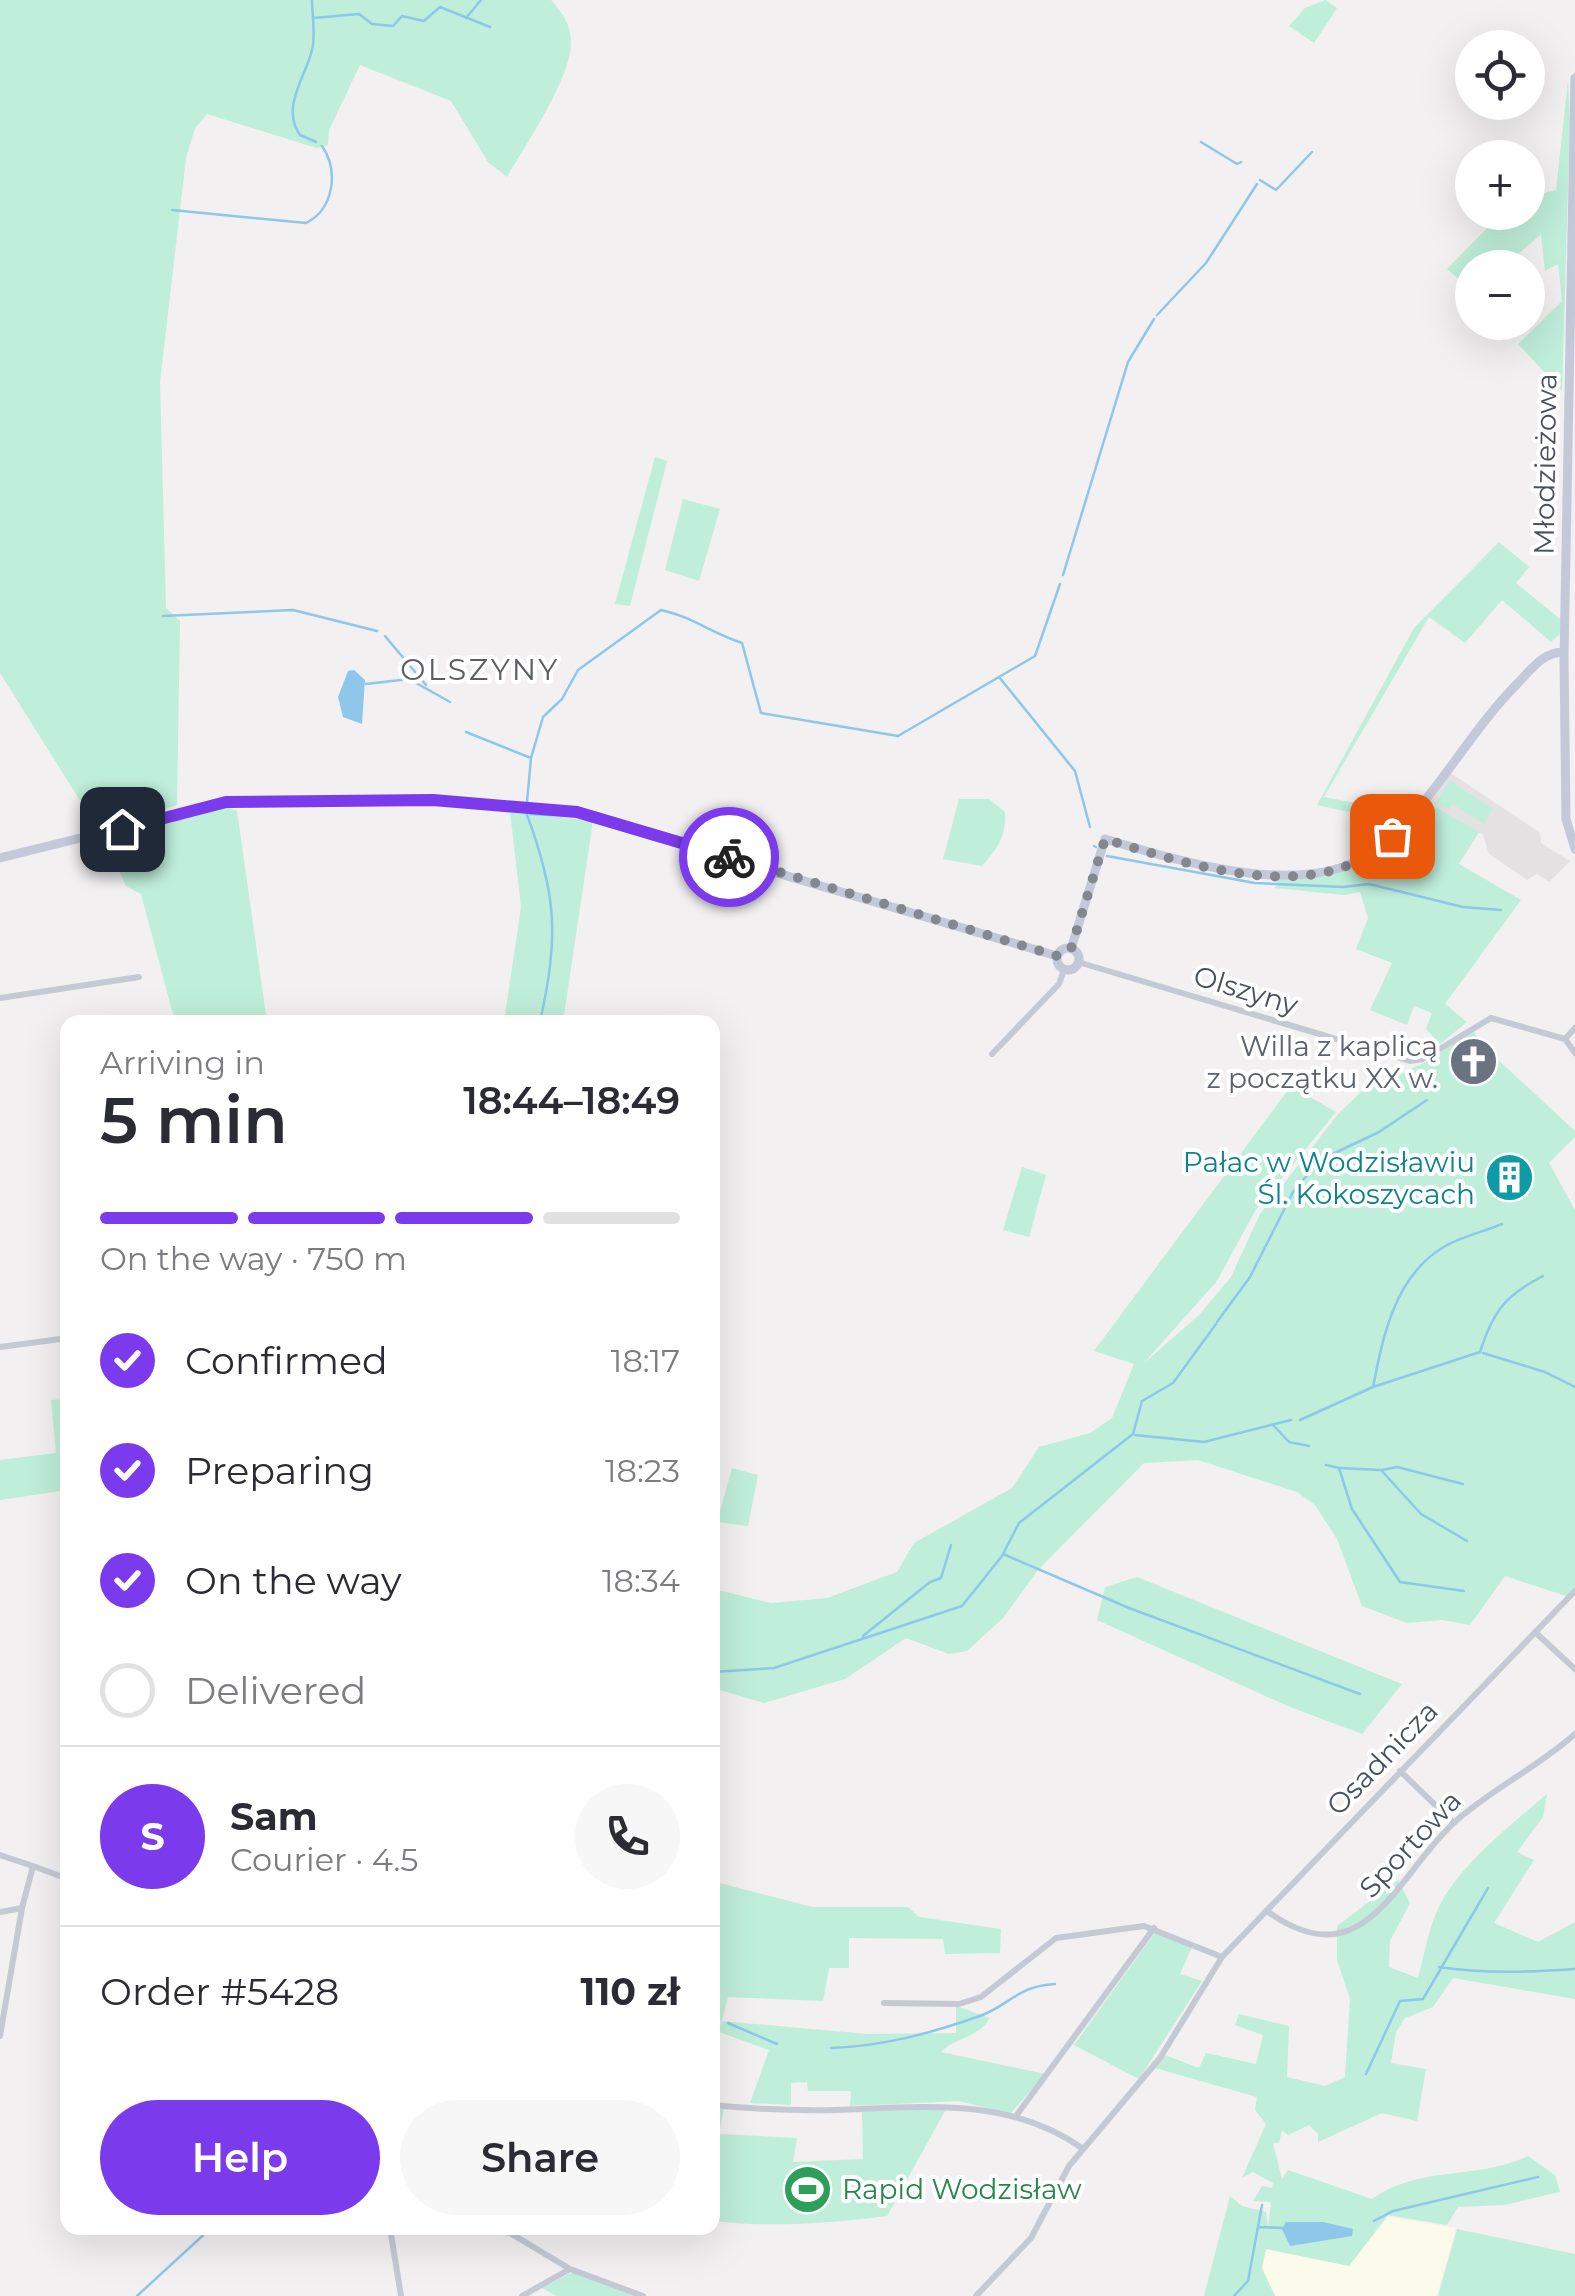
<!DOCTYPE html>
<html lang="en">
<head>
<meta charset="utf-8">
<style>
	body { margin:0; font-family:Montserrat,sans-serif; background:#f7f7f7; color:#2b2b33; height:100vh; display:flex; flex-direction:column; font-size:38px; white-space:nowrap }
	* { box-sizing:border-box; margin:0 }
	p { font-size:32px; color:#7c7c81 }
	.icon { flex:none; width:55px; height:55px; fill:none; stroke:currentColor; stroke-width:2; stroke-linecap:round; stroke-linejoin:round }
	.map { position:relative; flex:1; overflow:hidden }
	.panel { position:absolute; left:60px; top:1015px; width:660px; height:1220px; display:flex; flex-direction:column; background:#fff; border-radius:20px; box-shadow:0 10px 40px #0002 }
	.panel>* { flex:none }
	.controls { position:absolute; left:1455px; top:30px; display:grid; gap:20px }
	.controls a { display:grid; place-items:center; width:90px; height:90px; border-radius:50%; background:#fff; box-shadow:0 10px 40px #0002; font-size:50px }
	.pin { position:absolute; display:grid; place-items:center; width:85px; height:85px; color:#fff; margin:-42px; border-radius:20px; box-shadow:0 5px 15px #0006 }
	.courier { position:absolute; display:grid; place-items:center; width:100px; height:100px; margin:-50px; border:8px solid #7c3aed; border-radius:50%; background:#fff; color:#222; box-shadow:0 2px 12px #0007 }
	.summary em { font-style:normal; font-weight:600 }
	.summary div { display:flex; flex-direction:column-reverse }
	.summary { display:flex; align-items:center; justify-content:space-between; height:170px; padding:0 40px }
	h1 { font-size:65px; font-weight:600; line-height:75px }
	.bar { display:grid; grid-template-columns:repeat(4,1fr); gap:15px 10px; align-content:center; height:120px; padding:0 40px }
	.bar i { height:12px; border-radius:8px; background:#e1e1e2 }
	.bar .active { background:#7c3aed }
	.bar p { grid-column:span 4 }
	.line { display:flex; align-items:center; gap:25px; padding:0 40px; border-top:2px solid #e1e1e2 }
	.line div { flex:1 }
	.round { display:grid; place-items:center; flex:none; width:105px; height:105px; border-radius:52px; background:#f7f7f7 }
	ol { padding:0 40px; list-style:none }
	li { display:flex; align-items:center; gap:30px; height:110px }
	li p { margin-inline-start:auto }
	li .icon { padding:10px; border-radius:50%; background:#7c3aed; color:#fff; stroke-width:4 }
	li:last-child { color:#7c7c81 }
	li i { width:55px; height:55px; border:5px solid #e1e1e2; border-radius:50% }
	.cta { display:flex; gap:20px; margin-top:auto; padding:20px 40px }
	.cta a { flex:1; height:115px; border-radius:60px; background:#7c3aed; color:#fff; font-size:40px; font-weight:600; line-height:115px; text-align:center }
	.cta a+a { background:#f7f7f7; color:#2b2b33 }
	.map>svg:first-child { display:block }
</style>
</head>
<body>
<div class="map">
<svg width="1575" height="2296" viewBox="0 0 1575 2296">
	<rect width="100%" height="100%" fill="#f2f0f0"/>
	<!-- commercial -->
	<path fill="#fcfaea" d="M1388,2217L1456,2228L1437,2296H1275L1262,2268L1265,2249L1349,2266Z"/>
	<!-- education -->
	<path fill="#e3e1e2" d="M1449,772L1540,833L1541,843L1570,861L1549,882L1537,874L1527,880L1489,854L1483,835L1429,802Z"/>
	<!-- green -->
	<path fill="#bfeeda" d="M0,0H551C562,13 571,24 571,42C571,79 526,144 507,177L488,162L451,101L360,65L329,130L328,145L317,148L207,114L195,128L186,158L160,382L166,608L180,621L177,805L98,829L0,673Z
		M1326,0L1337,8L1314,43L1289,26L1305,8Z
		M1568,81L1570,119L1562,391L1518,344L1562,301L1558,264L1545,271L1541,234L1504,267L1472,268V290L1447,269L1502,213L1528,212V197L1556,190Z
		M655,457L667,461L630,606L615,604Z
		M683,499L720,509L699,581L665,570Z
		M1499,542L1529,567L1516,583L1560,619V634L1551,642L1502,600L1465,643L1429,617L1324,797L1407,813L1370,852L1367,816L1317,805L1414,628Z
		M1450,781L1493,809L1484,824L1453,804L1448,809L1436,802Z
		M959,799H989L1005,812C1006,837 998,848 982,866L943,859Z
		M1428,802L1479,832L1459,864L1521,900L1445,1004L1467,1022L1440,1044L1426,1029L1432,1013L1414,1006L1407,1025L1370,1010L1392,963L1356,949L1368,918L1360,892L1344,895L1275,888L1278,879C1354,882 1380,856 1428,802Z
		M225,807L237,811L267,1022H175L141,894L126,886L105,839Z
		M510,811L593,821L563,1022H504L521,907Z
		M1473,1030L1481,1044L1575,1131V1137L1549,1163L1575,1210V1590L1569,1597L1505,1576L1470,1625L1442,1620L1407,1623L1362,1606L1337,1539L1315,1505L1297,1492L1198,1460L1144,1463L1038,1570L1003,1618L967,1651L949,1654L906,1638L845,1679L764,1703L713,1688L714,1589L771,1603L827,1598L897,1572L914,1543L1012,1488L1039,1447L1090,1433L1112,1418L1134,1364L1094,1351L1291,1086L1336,1112L1255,1211L1217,1281L1143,1364L1199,1315L1231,1277L1260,1214L1339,1113L1361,1092L1428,1061Z
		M1022,1167L1046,1175L1029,1237L1003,1230Z
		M67,1399V1490L0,1500V1460L56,1453L51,1400Z
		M732,1468L758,1475L748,1526L717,1522Z
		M1137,1577L1402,1684L1362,1734L1290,1707L1097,1620L1105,1587Z
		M1547,1794L1543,1817L1517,1852L1534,1860L1494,1923L1538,1942L1575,1922V1999L1453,1978L1433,2007L1405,2018L1396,2032L1391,2063L1426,2069L1417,2121L1382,2113L1318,2142V2134L1309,2125L1288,2135L1282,2130L1279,2143H1273L1282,2179L1288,2170L1372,2199C1419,2165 1478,2180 1528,2156L1555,2175L1560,2192L1504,2205L1458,2207L1447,2225L1388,2215L1349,2266L1266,2249L1262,2268L1275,2296H1204L1230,2196L1242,2206L1266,2212L1268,2227L1271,2202L1253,2201L1262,2186L1272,2188L1273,2183L1253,2172L1242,2178L1266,2124L1255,2110L1257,2097L1155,2068L1165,2055L1199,2068L1206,2053L1256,2064L1263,2035L1235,2025L1239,2014L1289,2026L1287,2077L1325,2086L1345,2077L1350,1999L1337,1960V1926L1398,1880L1410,1903L1390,1941L1389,1967L1418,1978C1424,1956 1428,1930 1438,1909C1457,1867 1512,1824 1547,1794Z
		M712,1881L812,1907H908L919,1917L1001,1929L1000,1953L945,1954L943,1939L849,1938V1968H829L823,2001L728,1997L722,2021L867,2034L956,2033V2006L990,2018C978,2038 956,2037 941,2052L1045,2074L1010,2114L959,2101L850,2106L851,2091H808L807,2082L791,2083V2105L750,2103L769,2050L719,2032L721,2021L713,2018Z
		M1156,1931L1192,1947L1180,1974L1202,1981L1139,2079L1074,2045Z
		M712,2109H724L719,2134L797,2138L793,2162L863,2159L862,2112L946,2109L887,2216C829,2223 771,2228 713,2221Z
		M1457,2229L1575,2254V2296H1438Z
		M571,2273H577L634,2296H557L542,2288Z"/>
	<!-- water -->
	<path fill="#8ec7ea" d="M354,670L365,680L362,724L343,717L338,697L348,671Z
		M1286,2222H1323L1353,2229L1352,2236L1290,2246L1282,2229Z"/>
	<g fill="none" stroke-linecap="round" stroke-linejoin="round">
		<!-- stream -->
		<path stroke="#8ec7ea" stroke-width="2.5" d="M312,0C312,15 316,35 312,50C307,74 280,107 300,135L316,142
			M313,18L359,14L372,24L393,26L402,16L424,21L440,7L490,27
			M466,18L481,0
			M1201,142L1237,164L1241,162
			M1260,180L1276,190L1312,152
			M172,210L306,223C334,209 339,171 322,146
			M1157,315L1206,263L1257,184
			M1063,575L1128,362L1154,319
			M163,616L293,610L377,631
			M385,636L426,685
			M999,677L1075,771L1090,827
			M366,684L409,679L450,702
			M466,732L531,758
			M527,802L531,758L543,717L562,699L578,670L661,610C693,617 711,633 742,643L761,713L898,736L1035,656L1060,584
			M526,812C557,895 559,936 540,1022
			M530,814L572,816
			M1094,846L1096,847
			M1107,856L1255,883L1343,887L1369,884L1463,907L1501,910
			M1217,1322L1250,1277L1293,1192L1320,1160L1379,1132L1427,1100
			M1483,1353L1545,1372L1575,1387
			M1373,1387L1480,1352C1493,1311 1506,1295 1543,1276
			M1300,1420L1373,1387C1383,1336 1395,1277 1442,1248C1459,1237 1483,1232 1502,1224
			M1274,1426L1289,1442L1309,1446
			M1135,1435L1204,1442L1291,1420
			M1326,1465L1339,1468L1352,1509L1400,1582L1464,1591
			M1340,1468L1381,1470L1421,1514L1467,1541
			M1382,1470L1397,1467L1463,1484
			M1003,1554L1129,1608L1360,1694
			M863,1636L930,1582L941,1578L951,1545
			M712,1672L774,1668L962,1606L1002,1556L1019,1523L1133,1434L1142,1401L1173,1383L1216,1324
			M1439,1967C1484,1974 1531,1972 1575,1969
			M728,2023L777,2044
			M831,2048C883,2046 928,2034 977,2017C1010,2006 1016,1986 1055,1984
			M1366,2074L1400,2001L1423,1999L1488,1888
			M1374,2221L1393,2211L1538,2177
			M1259,2227L1283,2228
			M137,2296L211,2228
			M1234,2296L1248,2281L1262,2205"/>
		<!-- street -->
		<path stroke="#c4c9d4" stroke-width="6" d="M1078,962L1410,1061L1423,1059L1491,1018L1565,1039
			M0,998L139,977
			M1565,1039L1575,1053
			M1565,1039L1575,1028
			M992,1054L1059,984L1064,970
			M0,1347L68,1338
			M1535,1632L1575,1669
			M1400,1771L1454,1823
			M0,1855L33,1866
			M1267,1911C1366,1983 1397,1872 1457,1820C1494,1788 1539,1766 1575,1734
			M0,1912L22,1908L33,1866L68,1879
			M884,2003L959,2004L981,1997L1056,1938L1144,1926L1222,1957
			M0,2036L22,1908
			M712,2105C753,2109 795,2111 836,2110C921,2107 1008,2096 1082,2148
			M1016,2116L1154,1928
			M390,2228L401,2296
			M487,2228L510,2233L570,2269
			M522,2296L570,2269L643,2296
			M976,2296L1031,2238L1069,2166L1160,2058L1222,1957L1575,1591"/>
		<!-- secondary -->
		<path stroke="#c3c9d8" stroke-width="9" d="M1575,78L1564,658L1566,819L1575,849
			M0,858L226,802L433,800L565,810L1057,956
			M1057 959a11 11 0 1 1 22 0a11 11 0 1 1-22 0Z
			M1071,949L1105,839C1183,862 1316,905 1384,844C1435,799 1468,734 1516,685C1531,670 1542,652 1564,652"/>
	</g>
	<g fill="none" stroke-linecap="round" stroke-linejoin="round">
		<!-- done -->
		<path stroke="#848790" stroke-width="10" stroke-dasharray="0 18" d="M729,857L1057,956L1071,949L1105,839C1190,865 1321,910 1392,836"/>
		<!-- route -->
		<path stroke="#7c3aed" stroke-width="12" d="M122,829L226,802L433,800L577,812L729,857"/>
	</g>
	<!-- icons -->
	<defs>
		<symbol id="church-disc" viewBox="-11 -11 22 22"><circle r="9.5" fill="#6b7280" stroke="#fff"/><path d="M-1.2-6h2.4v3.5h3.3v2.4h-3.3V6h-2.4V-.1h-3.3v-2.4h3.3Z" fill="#fff"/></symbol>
		<symbol id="building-disc" viewBox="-11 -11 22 22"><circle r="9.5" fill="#0f9aa8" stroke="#fff"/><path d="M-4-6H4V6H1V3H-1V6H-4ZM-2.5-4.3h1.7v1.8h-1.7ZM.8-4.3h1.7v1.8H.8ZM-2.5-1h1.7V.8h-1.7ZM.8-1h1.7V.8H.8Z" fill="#fff"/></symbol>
		<symbol id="stadium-disc" viewBox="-11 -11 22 22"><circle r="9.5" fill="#2e9e5b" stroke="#fff"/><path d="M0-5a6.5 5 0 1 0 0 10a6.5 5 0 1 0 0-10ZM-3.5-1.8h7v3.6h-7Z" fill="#fff"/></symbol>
	</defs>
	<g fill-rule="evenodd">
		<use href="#church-disc" x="1446" y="1034" width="55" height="55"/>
		<use href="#building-disc" x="1482" y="1150" width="55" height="55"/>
		<use href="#stadium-disc" x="780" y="2162" width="55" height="55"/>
	</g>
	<g text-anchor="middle" stroke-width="8" stroke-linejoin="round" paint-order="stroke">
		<!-- street labels -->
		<g font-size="28" fill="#484f5d" stroke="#fff">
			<text transform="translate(1545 464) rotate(-89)" y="10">Młodzieżowa</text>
			<text transform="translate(1246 990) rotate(17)" y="10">Olszyny</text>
			<text transform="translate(1382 1758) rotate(-46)" y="10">Osadnicza</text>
			<text transform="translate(1410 1844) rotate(-47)" y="10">Sportowa</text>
		</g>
		<!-- worship labels -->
		<g font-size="28" fill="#5b616d" stroke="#fff" text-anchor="end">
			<text x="1438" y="1056">Willa z kaplicą<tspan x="1438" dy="32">z początku XX w.</tspan></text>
		</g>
		<!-- culture labels -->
		<g font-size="28" fill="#0d838f" stroke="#fff" text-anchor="end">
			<text x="1475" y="1172">Pałac w Wodzisławiu<tspan x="1475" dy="32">Śl. Kokoszycach</tspan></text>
		</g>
		<!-- leisure labels -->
		<g font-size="28" fill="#27864d" stroke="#fff" text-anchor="start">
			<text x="842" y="2199">Rapid Wodzisław</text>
		</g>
		<!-- neighbourhood labels -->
		<g font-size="30" letter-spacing="2.5" fill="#5c5e64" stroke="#fff">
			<text x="480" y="680">OLSZYNY</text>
		</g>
	</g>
</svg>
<div class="controls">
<a><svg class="icon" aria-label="locate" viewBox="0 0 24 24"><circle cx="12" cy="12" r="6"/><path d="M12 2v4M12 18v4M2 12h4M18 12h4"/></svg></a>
<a>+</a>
<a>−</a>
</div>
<div class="pin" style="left:1392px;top:836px;background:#ea580c"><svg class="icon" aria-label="bag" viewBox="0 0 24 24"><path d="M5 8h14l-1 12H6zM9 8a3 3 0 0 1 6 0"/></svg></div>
<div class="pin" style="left:122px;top:829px;background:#1f2937"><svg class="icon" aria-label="home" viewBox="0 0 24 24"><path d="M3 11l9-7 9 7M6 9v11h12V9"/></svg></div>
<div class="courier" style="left:729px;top:857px"><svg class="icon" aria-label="bike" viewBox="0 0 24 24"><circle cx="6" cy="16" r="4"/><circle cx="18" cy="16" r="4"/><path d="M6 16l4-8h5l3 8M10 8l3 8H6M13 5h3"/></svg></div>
<section class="panel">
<div class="summary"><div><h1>5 min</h1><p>Arriving in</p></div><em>18:44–18:49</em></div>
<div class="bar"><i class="active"></i><i class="active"></i><i class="active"></i><i></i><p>On the way · 750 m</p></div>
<ol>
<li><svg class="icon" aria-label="check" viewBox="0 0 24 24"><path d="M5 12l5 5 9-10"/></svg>Confirmed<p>18:17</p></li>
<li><svg class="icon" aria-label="check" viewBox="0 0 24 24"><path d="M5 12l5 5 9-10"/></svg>Preparing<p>18:23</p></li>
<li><svg class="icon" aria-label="check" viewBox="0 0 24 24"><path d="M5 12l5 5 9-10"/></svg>On the way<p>18:34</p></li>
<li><i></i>Delivered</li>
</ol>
<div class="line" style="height:180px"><b class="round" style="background:#7c3aed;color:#fff">S</b><div><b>Sam</b><p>Courier · 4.5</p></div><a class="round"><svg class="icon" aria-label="phone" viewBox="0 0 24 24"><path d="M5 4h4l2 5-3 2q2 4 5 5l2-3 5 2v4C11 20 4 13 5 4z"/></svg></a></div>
<div class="line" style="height:130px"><div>Order #5428</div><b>110 zł</b></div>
<div class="cta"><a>Help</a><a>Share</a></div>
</section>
</div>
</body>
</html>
